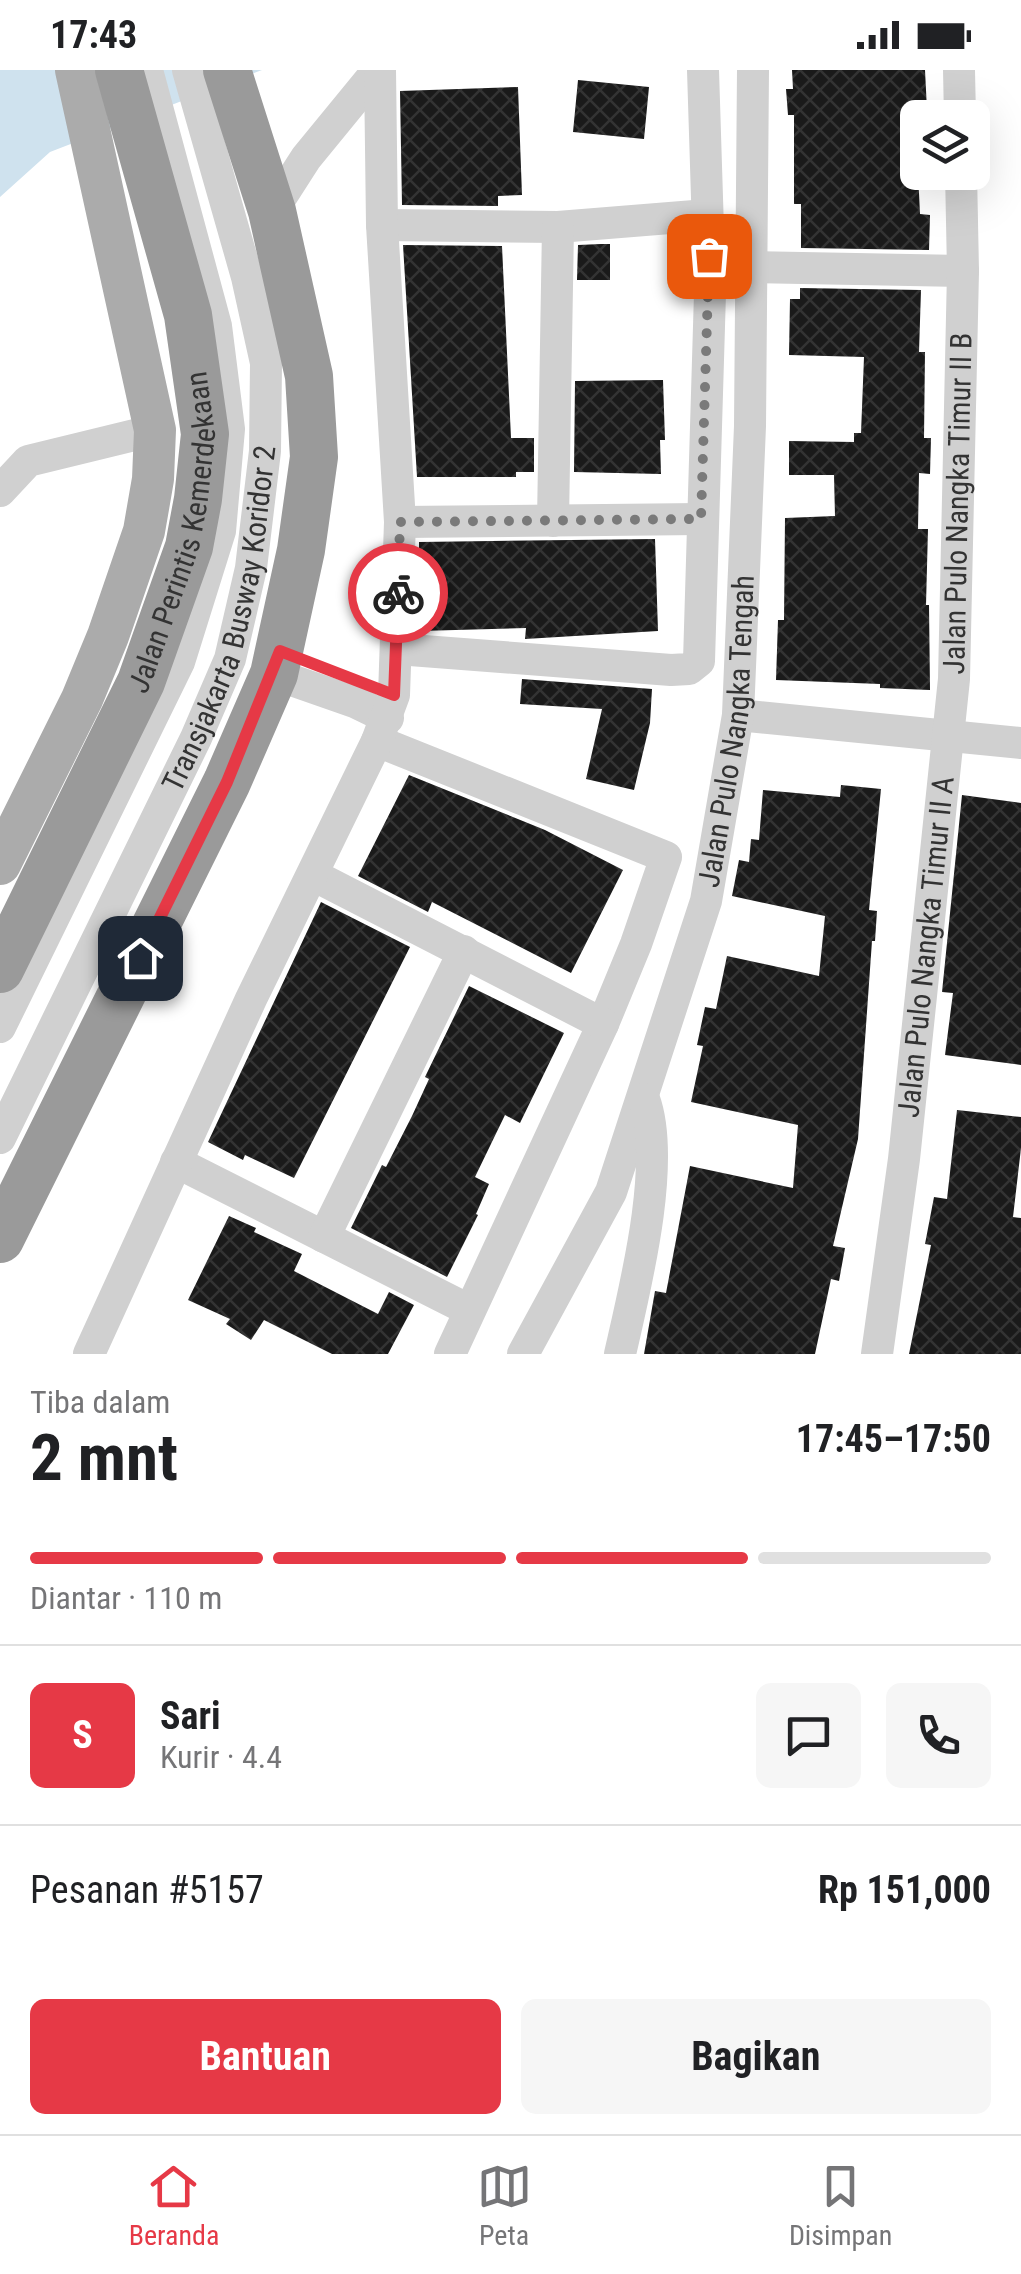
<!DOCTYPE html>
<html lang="id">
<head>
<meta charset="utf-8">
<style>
	body { margin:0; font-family:"Roboto Condensed",sans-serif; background:#f6f6f6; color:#202124; height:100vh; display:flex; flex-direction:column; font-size:38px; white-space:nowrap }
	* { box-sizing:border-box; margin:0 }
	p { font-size:32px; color:#757577 }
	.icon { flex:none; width:55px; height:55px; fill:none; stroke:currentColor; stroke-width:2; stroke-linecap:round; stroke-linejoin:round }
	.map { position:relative; height:1284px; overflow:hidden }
	.side { display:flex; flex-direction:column; background:#fff; flex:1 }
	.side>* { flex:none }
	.buttons { position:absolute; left:900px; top:30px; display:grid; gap:20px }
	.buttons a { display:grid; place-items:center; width:90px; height:90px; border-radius:15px; background:#fff; box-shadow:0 10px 40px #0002; font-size:50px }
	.pin { position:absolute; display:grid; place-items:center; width:85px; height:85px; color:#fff; margin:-42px; border-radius:20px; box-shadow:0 5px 15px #0006 }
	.courier { position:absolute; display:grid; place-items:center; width:100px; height:100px; margin:-50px; border:8px solid #e63946; border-radius:50%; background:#fff; color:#222; box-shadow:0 2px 12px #0007 }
	.headline em { font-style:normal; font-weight:700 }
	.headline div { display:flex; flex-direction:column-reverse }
	.headline { display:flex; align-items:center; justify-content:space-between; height:170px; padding:0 30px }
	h1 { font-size:65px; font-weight:700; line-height:75px }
	.bar { display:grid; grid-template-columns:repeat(4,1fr); gap:15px 10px; align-content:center; height:120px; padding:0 30px }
	.bar i { height:12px; border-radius:8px; background:#e0e0e0 }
	.bar .selected { background:#e63946 }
	.bar p { grid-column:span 4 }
	.line { display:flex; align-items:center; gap:25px; padding:0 30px; border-top:2px solid #e0e0e0 }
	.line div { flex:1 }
	.round { display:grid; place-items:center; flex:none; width:105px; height:105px; border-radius:15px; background:#f6f6f6 }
	.cta { display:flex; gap:20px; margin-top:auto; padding:20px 30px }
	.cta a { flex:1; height:115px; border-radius:15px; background:#e63946; color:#fff; font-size:40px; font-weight:700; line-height:115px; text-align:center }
	.cta a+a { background:#f6f6f6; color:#202124 }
	.status { display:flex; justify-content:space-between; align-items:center; height:70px; padding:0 50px; background:#fff; direction:ltr }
	.status svg { height:28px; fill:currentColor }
	.tab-bar { display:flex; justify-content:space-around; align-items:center; height:140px; border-top:2px solid #e0e0e0; background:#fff; font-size:28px; color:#757577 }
	.tab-bar a { display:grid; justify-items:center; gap:5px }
	.tab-bar .selected { color:#e63946 }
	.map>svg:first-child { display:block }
</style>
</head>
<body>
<div class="status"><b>17:43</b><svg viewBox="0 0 49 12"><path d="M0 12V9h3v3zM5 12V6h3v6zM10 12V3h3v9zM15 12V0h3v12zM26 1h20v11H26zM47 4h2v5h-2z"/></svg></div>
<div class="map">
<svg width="1021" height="1284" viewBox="0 0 1021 1284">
	<defs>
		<pattern id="building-cross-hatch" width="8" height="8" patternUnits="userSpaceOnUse" patternTransform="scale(2.5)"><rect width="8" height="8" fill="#1a1a1a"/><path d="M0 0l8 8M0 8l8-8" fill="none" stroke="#333"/></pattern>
	</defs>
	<rect width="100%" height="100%" fill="#fff"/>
	<!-- water -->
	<path fill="#cfe2ee" d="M0,0H262L50,82L0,127Z"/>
	<!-- building -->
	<path fill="url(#building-cross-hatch)" d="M792,0H925L927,40H915L920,144L930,145L929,180L801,178V134H794V45H788L786,19H793Z
		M578,10L649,17L644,69L573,62Z
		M518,17L522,125L498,126V136L402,135L400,21Z
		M601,174H610V210H577L578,175Z
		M403,175L502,176L511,368H534V402H516V407H417Z
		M800,218L921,220L919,282H925L924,368H931L930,404L919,403L918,459H928L926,535H929L930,620L880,618V614L776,610L778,550H784L785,448L835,446L834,405H789V371L854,372V363H861L864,287L789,285L790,229H800Z
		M663,310L665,370H660L661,404L574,402L575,311Z
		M655,469L658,561L525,569L526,558L419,561V472Z
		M522,609L652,619L650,653L634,720L586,709L602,639L520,634Z
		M409,705L545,760L623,800L571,903L432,832L428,842L358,806Z
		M841,715L881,719L869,840L877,841L875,871H872L858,1069L833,1176L845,1178L839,1211L831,1209L815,1284H644L655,1221L666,1223L690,1096L793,1118L798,1055L691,1032L703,976L697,975L705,937L716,939L727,886L819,906L825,846L732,826L739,790L749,792L751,769L759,770L763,720L840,727Z
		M962,725L1021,733V995L945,985L953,923L942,922Z
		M321,832L410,877L294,1108L245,1085L243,1090L208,1072Z
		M469,916L564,963L520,1053L505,1045L475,1107L489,1114L476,1144L478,1145L447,1207L351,1158L382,1095L386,1097L412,1046L429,1009L425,1007Z
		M957,1040L1021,1047V1078L1013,1147L1021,1148V1284H909L931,1175L925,1174L934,1127L947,1129Z
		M229,1146L256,1158L254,1162L302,1184L294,1201L378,1244L389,1222L414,1235L388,1284H332L264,1250L251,1270L226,1254L230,1249L188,1230Z"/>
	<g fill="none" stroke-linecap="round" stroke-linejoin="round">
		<!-- minor -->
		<g stroke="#d0d0d0" stroke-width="32">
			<path d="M959,0L960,48"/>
			<path d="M272,141L306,88L378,0"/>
			<path d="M382,155L558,157L707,145"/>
			<path d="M750,197L963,201"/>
			<path d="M0,421L28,391L155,360"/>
			<path d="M553,451L558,157"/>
			<path d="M400,452L701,449"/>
			<path d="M397,579L671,600L689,599L699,591L710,223L703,0"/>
			<path d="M274,604L357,633L388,648"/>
			<path d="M738,645L1021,673"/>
			<path d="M377,671L666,787L636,874L603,954L450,1284"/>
			<path d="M313,805L603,954"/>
			<path d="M0,957L179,592L220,461L229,359L216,256L147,0"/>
			<path id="s1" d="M0,1068L196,668L230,589L251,498L265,381L266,293L247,207L188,0"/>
			<path d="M176,1092L469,1240"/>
			<path d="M324,1167L464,881"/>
			<path d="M89,1284L251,929L377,671L394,625L400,452L382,155L380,0"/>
			<path id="s2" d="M523,1284L611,1122L706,831L738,645L750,356L753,0"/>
			<path d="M620,1284C635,1218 667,1092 644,1029"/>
			<path id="s3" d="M877,1284L904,1089L954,609L963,201L961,102"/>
		</g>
		<!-- major -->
		<path stroke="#ababab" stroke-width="42" d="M0,794L82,629L108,566L144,461L153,409L155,360L76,0"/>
		<!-- highway -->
		<g stroke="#9a9a9a" stroke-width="48">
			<path id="s4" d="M0,899L141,612L189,477L198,429L205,364L188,245L119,0"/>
			<path d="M0,1169L227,712L274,604L301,480L314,387L309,306L272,141L227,0"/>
		</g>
	</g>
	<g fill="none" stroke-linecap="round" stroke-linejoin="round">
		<!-- done -->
		<path stroke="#7a7a7a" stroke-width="10" stroke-dasharray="0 18" d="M398,523L400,452L701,449L709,186"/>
		<!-- route -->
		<path stroke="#e63946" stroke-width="12" d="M140,888L227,712L280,581L394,625L398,523"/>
	</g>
	<g text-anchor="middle" stroke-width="10" stroke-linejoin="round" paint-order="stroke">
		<!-- street labels -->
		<g font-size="30" fill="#333" stroke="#fff">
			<text dy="10" stroke="none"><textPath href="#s3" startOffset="855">Jalan Pulo Nangka Timur II B</textPath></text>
			<text dy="10" stroke="none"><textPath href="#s4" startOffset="475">Jalan Perintis Kemerdekaan</textPath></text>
			<text dy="10" stroke="none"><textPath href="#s1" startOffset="568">Transjakarta Busway Koridor 2</textPath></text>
			<text dy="10" stroke="none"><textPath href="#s2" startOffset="662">Jalan Pulo Nangka Tengah</textPath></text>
			<text dy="10" stroke="none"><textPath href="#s3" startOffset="410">Jalan Pulo Nangka Timur II A</textPath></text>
		</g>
	</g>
</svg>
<div class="buttons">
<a><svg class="icon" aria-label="layers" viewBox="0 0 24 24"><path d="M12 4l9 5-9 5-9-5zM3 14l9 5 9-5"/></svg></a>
</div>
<div class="pin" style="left:709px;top:186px;background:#ea580c"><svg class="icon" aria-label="bag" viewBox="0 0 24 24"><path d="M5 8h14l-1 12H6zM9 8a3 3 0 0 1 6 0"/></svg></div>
<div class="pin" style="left:140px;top:888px;background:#1f2937"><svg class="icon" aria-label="home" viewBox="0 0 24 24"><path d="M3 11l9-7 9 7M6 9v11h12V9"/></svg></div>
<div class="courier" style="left:398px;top:523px"><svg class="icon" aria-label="bike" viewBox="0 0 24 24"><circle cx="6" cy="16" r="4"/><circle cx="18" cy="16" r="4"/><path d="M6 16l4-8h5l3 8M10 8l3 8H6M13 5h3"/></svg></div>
</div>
<section class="side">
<div class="headline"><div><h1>2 mnt</h1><p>Tiba dalam</p></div><em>17:45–17:50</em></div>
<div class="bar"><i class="selected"></i><i class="selected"></i><i class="selected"></i><i></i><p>Diantar · 110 m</p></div>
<div class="line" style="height:180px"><b class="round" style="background:#e63946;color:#fff">S</b><div><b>Sari</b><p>Kurir · 4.4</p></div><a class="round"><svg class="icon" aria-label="chat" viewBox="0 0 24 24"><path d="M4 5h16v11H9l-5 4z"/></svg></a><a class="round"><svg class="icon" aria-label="phone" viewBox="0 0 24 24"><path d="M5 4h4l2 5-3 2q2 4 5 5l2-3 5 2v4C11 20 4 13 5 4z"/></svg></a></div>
<div class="line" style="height:130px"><div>Pesanan #5157</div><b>Rp 151,000</b></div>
<div class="cta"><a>Bantuan</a><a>Bagikan</a></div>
</section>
<nav class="tab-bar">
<a class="selected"><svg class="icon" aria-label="home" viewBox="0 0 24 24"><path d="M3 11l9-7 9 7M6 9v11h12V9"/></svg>Beranda</a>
<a><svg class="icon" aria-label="map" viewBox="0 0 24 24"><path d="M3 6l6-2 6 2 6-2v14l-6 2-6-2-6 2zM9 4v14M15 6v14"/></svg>Peta</a>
<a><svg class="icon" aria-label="saved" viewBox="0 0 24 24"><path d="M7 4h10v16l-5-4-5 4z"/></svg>Disimpan</a>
</nav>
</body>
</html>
